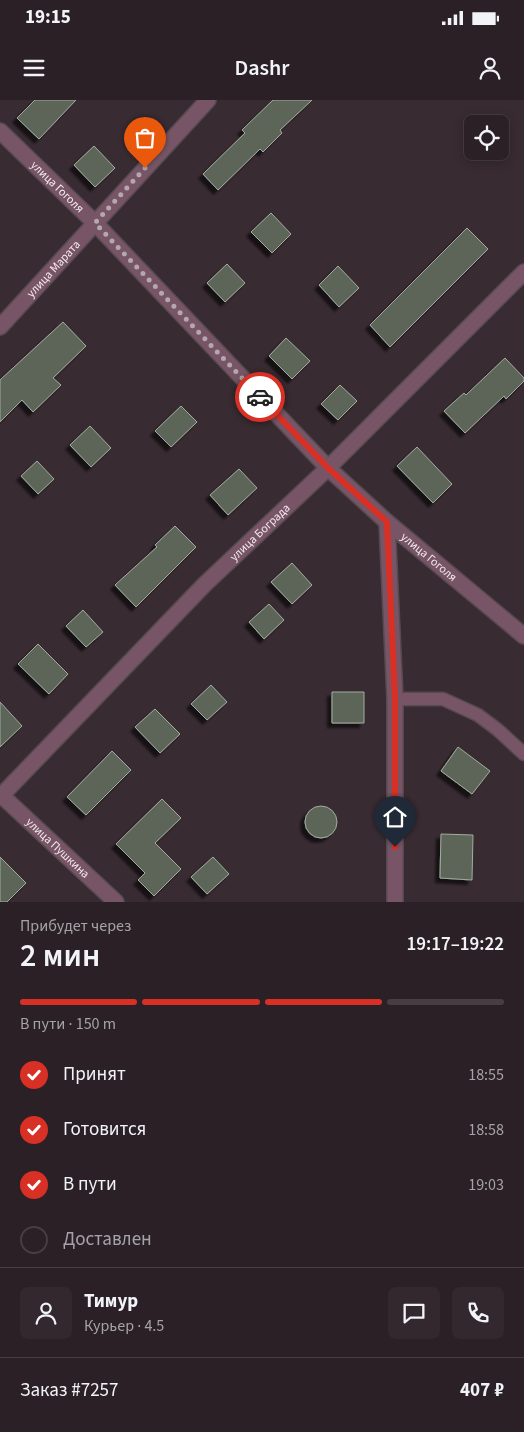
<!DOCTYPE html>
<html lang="ru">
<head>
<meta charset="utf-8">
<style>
	body { margin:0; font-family:"Source Sans 3",sans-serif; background:#32282e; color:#f1f3f6; height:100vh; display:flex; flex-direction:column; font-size:19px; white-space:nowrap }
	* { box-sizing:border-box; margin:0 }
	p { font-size:16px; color:#a5a3a7 }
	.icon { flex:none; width:28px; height:28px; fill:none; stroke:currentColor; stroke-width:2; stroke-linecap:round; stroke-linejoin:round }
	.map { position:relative; height:802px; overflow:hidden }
	.sheet { display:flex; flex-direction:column; background:#2a2026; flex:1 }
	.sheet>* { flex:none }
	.tools { position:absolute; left:464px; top:15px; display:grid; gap:10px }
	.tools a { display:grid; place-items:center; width:45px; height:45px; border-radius:8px; background:#2a2026; box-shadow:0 2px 12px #0003,0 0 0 1px #463e43; font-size:25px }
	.pin { position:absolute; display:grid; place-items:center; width:42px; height:42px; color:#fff; margin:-51px -21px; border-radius:50% 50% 50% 0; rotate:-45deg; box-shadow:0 0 5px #0007 }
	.pin .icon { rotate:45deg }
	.courier { position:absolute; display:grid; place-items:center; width:50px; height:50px; margin:-25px; border:4px solid #d93025; border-radius:50%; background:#fff; color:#222; box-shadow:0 1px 6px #0007 }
	.head em { font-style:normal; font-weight:600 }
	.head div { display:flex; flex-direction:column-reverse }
	.head { display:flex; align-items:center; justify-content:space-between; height:85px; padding:0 20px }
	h1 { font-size:32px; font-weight:600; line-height:38px }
	.bar { display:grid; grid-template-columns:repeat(4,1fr); gap:8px 5px; align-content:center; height:60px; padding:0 20px }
	.bar i { height:6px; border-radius:4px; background:#463e43 }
	.bar .active { background:#d93025 }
	.bar p { grid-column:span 4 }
	.line { display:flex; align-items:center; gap:12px; padding:0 20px; border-top:1px solid #463e43 }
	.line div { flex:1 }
	.round { display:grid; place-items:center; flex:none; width:52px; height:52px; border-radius:8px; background:#32282e }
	ol { padding:0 20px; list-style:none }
	li { display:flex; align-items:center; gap:15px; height:55px }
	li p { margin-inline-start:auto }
	li .icon { padding:5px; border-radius:50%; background:#d93025; color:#fff; stroke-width:4 }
	li:last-child { color:#a5a3a7 }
	li i { width:28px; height:28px; border:2px solid #463e43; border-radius:50% }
	.status { display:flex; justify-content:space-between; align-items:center; height:35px; padding:0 25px; background:#2a2026; direction:ltr }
	.status svg { height:14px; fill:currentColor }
	header { display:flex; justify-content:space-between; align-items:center; height:65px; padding:0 20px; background:#2a2026; font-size:22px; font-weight:600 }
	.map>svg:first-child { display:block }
</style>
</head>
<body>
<div class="status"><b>19:15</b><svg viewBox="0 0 49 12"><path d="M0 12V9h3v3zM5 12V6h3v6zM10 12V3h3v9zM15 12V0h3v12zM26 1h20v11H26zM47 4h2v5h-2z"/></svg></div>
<header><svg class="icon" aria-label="menu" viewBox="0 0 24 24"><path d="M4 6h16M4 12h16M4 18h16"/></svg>Dashr<svg class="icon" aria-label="person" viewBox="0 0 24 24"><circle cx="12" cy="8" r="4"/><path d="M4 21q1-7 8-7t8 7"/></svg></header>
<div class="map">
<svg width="524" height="802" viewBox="0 0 524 802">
	<defs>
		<filter id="shadow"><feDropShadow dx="-4.5" dy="4.5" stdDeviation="1" flood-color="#0009"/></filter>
	</defs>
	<rect width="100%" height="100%" fill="#382b32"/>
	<!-- building -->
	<path fill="#5b6559" stroke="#a2ada0" filter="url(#shadow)" d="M35,0H76L39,39L17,18Z
		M273,0H312L280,30L282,33L263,52L260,49L218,90L203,74L245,33L242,30Z
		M94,46L115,68L95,87L74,65Z
		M271,113L291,134L272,153L251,132Z
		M467,128L488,149L390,247L370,225Z
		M227,164L245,183L225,202L207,183Z
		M338,166L359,188L339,207L319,185Z
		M63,222L86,246L53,278L61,285L33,312L22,300L0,322V280Z
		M286,238L310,261L292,279L269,256Z
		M505,258L524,278V281L506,299L504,296L465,333L444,311L464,293L466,295Z
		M340,285L357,301L338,320L321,304Z
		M181,306L197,322L171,347L155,331Z
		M90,326L111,348L91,367L70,345Z
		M417,347L452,384L433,403L397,366Z
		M37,361L54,379L38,394L21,376Z
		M239,369L257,388L228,415L210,395Z
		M175,426L196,447L136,507L115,485L157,447L155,445Z
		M292,463L312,485L292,504L271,482Z
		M269,504L284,520L264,539L249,522Z
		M83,510L103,532L86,547L66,526Z
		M38,544L68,574L49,594L18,564Z
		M211,585L227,602L207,620L191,604Z
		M332,592H364V623H332Z
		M0,602L22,626L0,647Z
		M155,609L180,634L160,653L135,627Z
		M458,647L490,671L472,694L441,671Z
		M112,651L131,670L86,715L67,697Z
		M162,699L181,718L155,743L181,769L154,796L138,780L145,773L116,744Z
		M305 722a16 16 0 1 1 32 0a16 16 0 1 1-32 0Z
		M441,734L473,735L472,780L440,778Z
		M0,757L26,783L7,802H0Z
		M213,757L229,774L207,794L191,777Z"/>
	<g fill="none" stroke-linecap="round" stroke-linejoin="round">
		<defs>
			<path id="service" d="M395,599H443L478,615L498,630L524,654"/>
			<g id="minor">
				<path id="s1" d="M0,31L95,123L328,368L387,422L524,536"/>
				<path id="s2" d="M0,227L208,0"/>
				<path d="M387,422L395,599V802"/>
				<path id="s3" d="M0,694L116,802"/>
				<path id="s4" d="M0,697L204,485L328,368L524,172"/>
			</g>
		</defs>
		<!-- service casing -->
		<use href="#service" stroke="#564a50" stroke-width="15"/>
		<!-- minor casing -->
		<use href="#minor" stroke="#564a50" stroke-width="18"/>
		<!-- service -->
		<use href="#service" stroke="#756" stroke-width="12"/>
		<!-- minor -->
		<use href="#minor" stroke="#756" stroke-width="15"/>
	</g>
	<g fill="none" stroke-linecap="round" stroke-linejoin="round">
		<!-- done -->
		<path stroke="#b2a8ad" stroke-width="5" stroke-dasharray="0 9" d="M145,68L95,123L260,297"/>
		<!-- route -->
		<path stroke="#d93025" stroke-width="6" d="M260,297L328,368L387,422L395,599V747"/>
	</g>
	<g text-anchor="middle" stroke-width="4" stroke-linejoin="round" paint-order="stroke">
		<!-- street labels -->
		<g font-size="12" fill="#f4ebef" stroke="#1c1619">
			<text dy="4" stroke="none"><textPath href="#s1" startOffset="80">улица Гоголя</textPath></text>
			<text dy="4" stroke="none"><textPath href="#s2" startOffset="79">улица Марата</textPath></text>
			<text dy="4" stroke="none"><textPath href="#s4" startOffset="371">улица Бограда</textPath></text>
			<text dy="4" stroke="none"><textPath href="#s1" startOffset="605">улица Гоголя</textPath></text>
			<text dy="4" stroke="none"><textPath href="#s3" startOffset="79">улица Пушкина</textPath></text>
		</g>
	</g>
</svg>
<div class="tools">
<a><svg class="icon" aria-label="locate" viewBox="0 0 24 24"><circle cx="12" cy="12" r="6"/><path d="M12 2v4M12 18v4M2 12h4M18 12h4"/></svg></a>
</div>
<div class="pin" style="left:145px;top:68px;background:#ea580c"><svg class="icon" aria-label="bag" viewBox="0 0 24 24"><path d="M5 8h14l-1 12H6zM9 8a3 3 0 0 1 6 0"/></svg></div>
<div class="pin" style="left:395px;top:747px;background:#1f2937"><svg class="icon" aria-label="home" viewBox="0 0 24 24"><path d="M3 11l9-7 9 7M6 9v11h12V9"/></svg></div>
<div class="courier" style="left:260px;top:297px"><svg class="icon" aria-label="car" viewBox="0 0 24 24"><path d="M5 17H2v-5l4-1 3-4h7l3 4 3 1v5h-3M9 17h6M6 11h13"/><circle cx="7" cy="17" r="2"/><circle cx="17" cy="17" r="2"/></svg></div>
</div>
<section class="sheet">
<div class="head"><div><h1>2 мин</h1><p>Прибудет через</p></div><em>19:17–19:22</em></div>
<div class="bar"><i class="active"></i><i class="active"></i><i class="active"></i><i></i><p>В пути · 150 m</p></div>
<ol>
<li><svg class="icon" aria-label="check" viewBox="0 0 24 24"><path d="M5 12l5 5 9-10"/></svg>Принят<p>18:55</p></li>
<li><svg class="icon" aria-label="check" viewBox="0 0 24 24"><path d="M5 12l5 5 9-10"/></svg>Готовится<p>18:58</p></li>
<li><svg class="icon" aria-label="check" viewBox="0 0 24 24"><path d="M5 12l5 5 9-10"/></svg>В пути<p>19:03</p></li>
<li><i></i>Доставлен</li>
</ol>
<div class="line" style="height:90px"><a class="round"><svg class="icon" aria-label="person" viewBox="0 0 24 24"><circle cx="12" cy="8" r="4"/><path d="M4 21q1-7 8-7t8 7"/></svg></a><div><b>Тимур</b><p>Курьер · 4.5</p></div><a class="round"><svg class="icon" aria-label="chat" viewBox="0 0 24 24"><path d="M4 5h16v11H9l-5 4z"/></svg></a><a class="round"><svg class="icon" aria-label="phone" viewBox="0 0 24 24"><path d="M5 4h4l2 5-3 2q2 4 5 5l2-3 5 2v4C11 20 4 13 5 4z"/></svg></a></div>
<div class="line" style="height:65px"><div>Заказ #7257</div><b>407 ₽</b></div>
</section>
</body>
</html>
